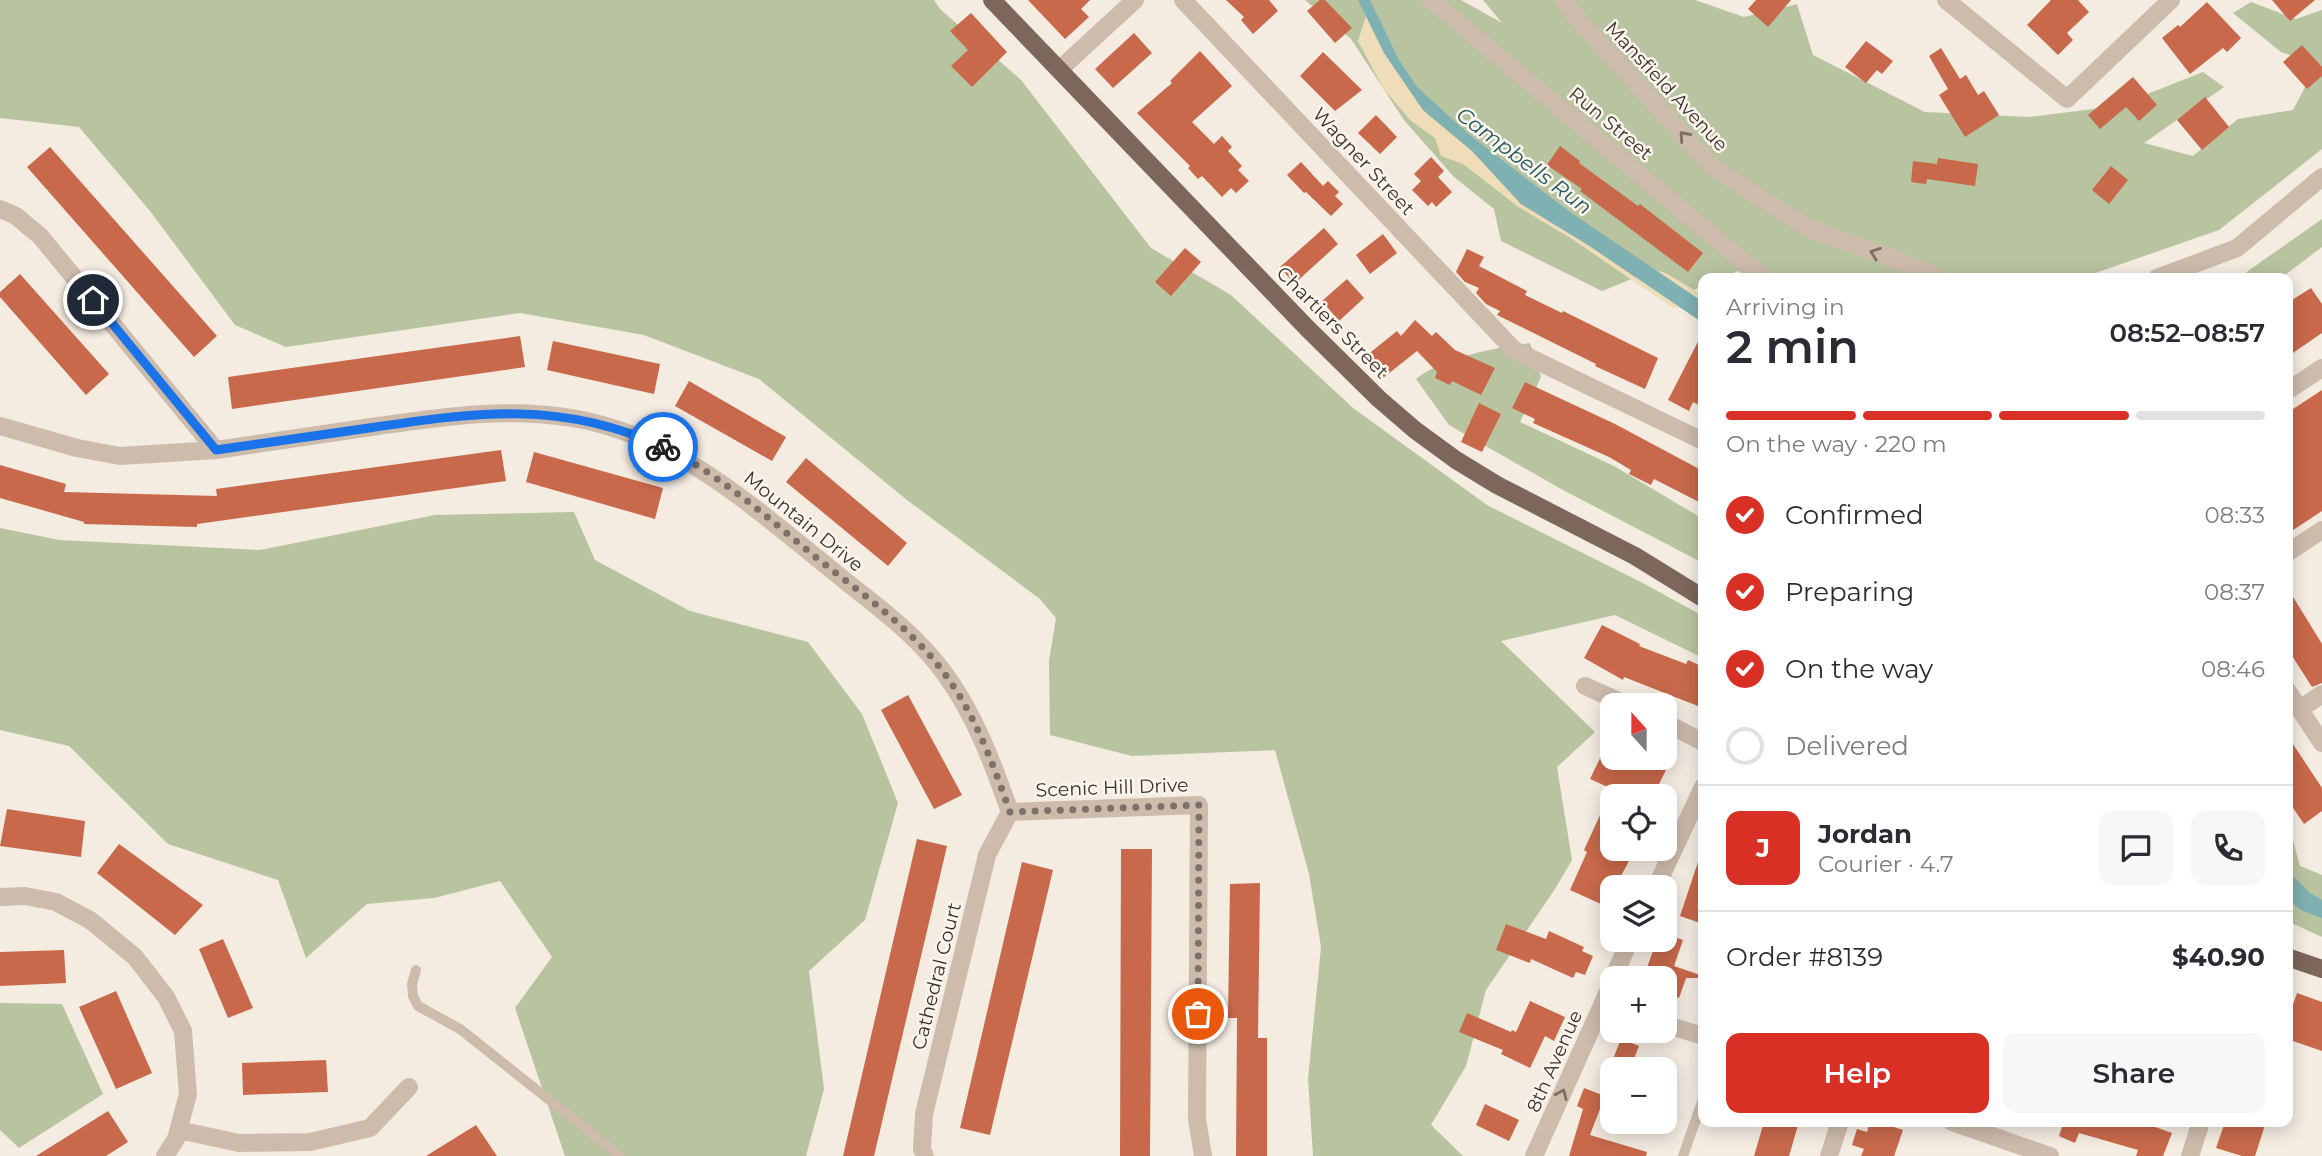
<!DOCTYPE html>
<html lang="en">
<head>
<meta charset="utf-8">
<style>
	body { margin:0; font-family:Montserrat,sans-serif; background:#f7f7f7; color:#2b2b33; height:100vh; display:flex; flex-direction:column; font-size:26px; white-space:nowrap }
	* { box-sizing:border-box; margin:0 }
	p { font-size:23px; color:#7c7c81 }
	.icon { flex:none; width:38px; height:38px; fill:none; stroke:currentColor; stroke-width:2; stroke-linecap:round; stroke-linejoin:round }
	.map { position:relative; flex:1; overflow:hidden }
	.sheet { position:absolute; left:1698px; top:273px; width:595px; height:854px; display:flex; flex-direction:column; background:#fff; border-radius:14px; box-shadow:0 4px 18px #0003 }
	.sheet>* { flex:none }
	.needle { width:46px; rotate:339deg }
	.fabs { position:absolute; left:1600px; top:693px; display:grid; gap:14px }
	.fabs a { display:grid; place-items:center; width:77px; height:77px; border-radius:14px; background:#fff; box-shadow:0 4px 18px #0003; font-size:35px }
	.pin { position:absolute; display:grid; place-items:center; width:60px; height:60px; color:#fff; margin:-30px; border:4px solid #fff; border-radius:50%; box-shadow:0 2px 7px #0007 }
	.courier { position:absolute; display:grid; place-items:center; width:70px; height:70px; margin:-35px; border:5px solid #1a73e8; border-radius:50%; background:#fff; color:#222; box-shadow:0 2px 9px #0007 }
	.overview em { font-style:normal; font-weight:600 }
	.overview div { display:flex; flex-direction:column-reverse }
	.overview { display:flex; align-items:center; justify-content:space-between; height:119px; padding:0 28px }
	h1 { font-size:46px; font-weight:600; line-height:52px }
	.bar { display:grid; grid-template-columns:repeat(4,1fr); gap:10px 7px; align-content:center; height:84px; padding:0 28px }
	.bar i { height:9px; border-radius:5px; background:#e1e1e2 }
	.bar .active { background:#d93025 }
	.bar p { grid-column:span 4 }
	.line { display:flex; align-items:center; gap:18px; padding:0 28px; border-top:2px solid #e1e1e2 }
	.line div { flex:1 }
	.round { display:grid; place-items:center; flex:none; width:74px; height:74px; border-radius:14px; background:#f7f7f7 }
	ol { padding:0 28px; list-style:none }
	li { display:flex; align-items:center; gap:21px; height:77px }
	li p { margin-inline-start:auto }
	li .icon { padding:7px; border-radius:50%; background:#d93025; color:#fff; stroke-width:4 }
	li:last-child { color:#7c7c81 }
	li i { width:38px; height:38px; border:4px solid #e1e1e2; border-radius:50% }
	.button { display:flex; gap:14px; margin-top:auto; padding:14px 28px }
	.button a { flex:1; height:80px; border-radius:14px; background:#d93025; color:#fff; font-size:28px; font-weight:600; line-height:80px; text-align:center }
	.button a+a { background:#f7f7f7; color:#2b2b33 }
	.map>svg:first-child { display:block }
</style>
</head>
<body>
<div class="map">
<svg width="2322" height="1156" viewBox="0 0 2322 1156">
	<rect width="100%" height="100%" fill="#f4ebe1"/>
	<!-- green -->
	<path fill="#b8c4a0" d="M0,0H934L940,9L1021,80L1151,248L1231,295L1353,408L1487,505L1641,582L1703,616V658L1615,615L1501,641L1595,732L1557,767L1572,860L1555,889L1486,990L1466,1066L1431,1125L1463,1156H1313L1308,1079L1321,947L1309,874L1275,750L1132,756L1050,735L1049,661L1056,618L1040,599L907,500L759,379L644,335L520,313L286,347L235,325L150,211L79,127L0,118Z
		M1305,0H1461L1502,23L1483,0H1695L1744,17L1797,4L1813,55L1925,112L2029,117L2117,106L2203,72L2224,87L2144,143L2193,156L2238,119L2293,110L2317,64L2281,52L2233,13L2251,2L2296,19L2322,10V149L2219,230L2081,278H1750L1738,271L1722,278H1703V286L1694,290L1665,273L1654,270L1602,291L1501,241L1494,209L1454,177L1404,120L1351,39Z
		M2322,219V247L2281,278H2238Z
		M1530,343L1541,377L1520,422L1614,466L1703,519V563L1561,489L1449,425L1416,379C1444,357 1495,348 1530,343Z
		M574,512L595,560L690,611L808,642L862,714L898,803L865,920L809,971L824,1089L806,1156H565L515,1008L552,957L500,881L434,898L367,904L306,958L278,880L168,844L69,746L0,730V528L59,540L260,550L435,515Z
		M2287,831L2292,837L2300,866L2322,875V937L2287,921Z
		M0,1003L62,1004L103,1094L19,1148L0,1130Z"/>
	<!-- sand -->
	<path fill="#efdcb8" d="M1366,16L1384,53L1423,110L1472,151L1521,204L1591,247L1679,307L1673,308L1572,239L1517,206L1463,164L1441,156L1435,138L1410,120L1383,88L1358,41Z
		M1654,270L1665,273L1701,294L1703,302Z"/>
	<!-- water -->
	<path fill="#7fb0b2" d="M1358,0H1370L1399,60L1417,87L1471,136L1570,212L1703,302V323L1591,247L1521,204L1472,151L1423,110L1384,53Z
		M2287,870L2310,893L2322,900V918L2303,911L2287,900Z"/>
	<!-- building -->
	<path fill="#c8694b" d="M1028,0H1090L1081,9L1089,17L1065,39Z
		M1226,0H1269L1278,11L1253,34L1241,20L1244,17Z
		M1320,0H1325L1352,28L1335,43L1307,11Z
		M1756,0H1791L1768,27L1748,9Z
		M2051,0H2078L2089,12L2067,33L2073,40L2058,55L2027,25Z
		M2272,0H2315L2290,21Z
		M2207,2L2241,38L2227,52L2223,48L2190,74L2162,38L2178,25L2180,27Z
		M971,13L1007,52L972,87L951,66L968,50L950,31Z
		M1134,33L1152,53L1113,88L1095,69Z
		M1866,41L1893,61L1882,74L1877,70L1866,83L1845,67Z
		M2302,45L2322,67V76L2307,89L2283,62Z
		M1941,48L1960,79L1966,75L1978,95L1984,91L1999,115L1965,137L1939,95L1948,89L1929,56Z
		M1200,51L1232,86L1192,122L1214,144L1222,136L1232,147L1228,151L1242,166L1238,170L1249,181L1236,193L1231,188L1222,197L1202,176L1198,179L1188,168L1190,166L1137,113L1172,83L1170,81Z
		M1323,52L1362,90L1335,111L1300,76Z
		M2133,77L2157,105L2139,121L2126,107L2100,129L2088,115Z
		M2205,97L2229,127L2202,150L2177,120Z
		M1376,115L1397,137L1380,154L1358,133Z
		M1560,146L1580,161L1579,163L1638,206L1640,204L1703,253L1688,272L1580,191L1582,189L1547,165Z
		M50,147L217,336L194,357L27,167Z
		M1431,157L1444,171L1438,177L1452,192L1436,207L1432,202L1428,206L1412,190L1421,181L1414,174Z
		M1938,158L1978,164L1975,186L1927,179L1926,184L1911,182L1913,161L1937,164Z
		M1301,162L1323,186L1328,181L1339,192L1335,196L1343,204L1331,216L1306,192L1304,193L1287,175Z
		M2111,166L2128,180L2109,204L2092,190Z
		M1324,228L1338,244L1294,284L1280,267Z
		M1383,234L1397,253L1370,274L1356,255Z
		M1185,248L1201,262L1171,296L1155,282Z
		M1467,249L1484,257L1479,266L1527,291L1525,295L1562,313L1563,311L1658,358L1645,389L1595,366L1596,364L1497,315L1500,311L1486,304L1476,293L1479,288L1465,282L1456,272Z
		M20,274L109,374L86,395L0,297V292Z
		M1347,279L1364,298L1339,321L1322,301Z
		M2311,288L2322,304V333L2287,357V303Z
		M1415,320L1432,336L1436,332L1455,350L1495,368L1481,395L1452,381L1450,385L1435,378L1437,372L1417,351L1383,378L1366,356L1397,331L1401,336Z
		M1703,332V407L1693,402L1689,411L1668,400Z
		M520,336L525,367L232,409L228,377Z
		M553,341L660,364L654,394L547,370Z
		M689,381L786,437L772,461L675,406Z
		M1525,382L1615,424L1703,471V504L1654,479L1651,485L1629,474L1631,470L1609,457L1533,423L1535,419L1512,408Z
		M2322,390V511L2287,534V413Z
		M1479,403L1501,414L1482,452L1461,442Z
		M501,450L506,481L197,524V527L84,524V522L0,498V465L66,484L64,492L217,496L216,489Z
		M534,452L663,488L655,519L526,482Z
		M806,458L907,543L888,566L786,482Z
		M2287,587L2322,644V683L2312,687L2287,648Z
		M1602,625L1640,644L1639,646L1686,664L1688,660L1703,667V708L1624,677L1623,680L1584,658Z
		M908,695L962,795L934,809L881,710Z
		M2287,735L2322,788V811L2304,824L2287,799Z
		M1603,752L1612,755V758H1672L1653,796H1612V850L1630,859L1615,887H1612V909L1570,890L1587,852L1584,850L1612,789L1590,779Z
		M7,809L85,821L81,857L0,846Z
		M917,839L947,846L874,1156H843Z
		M119,844L203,905L175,935L97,873Z
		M1121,849H1152L1150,1156H1120Z
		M1700,856L1703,857V924L1680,916Z
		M1022,862L1053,870L990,1135L960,1128Z
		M1260,883L1258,1038H1267V1156H1236L1237,1018H1228L1230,884Z
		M1506,924L1546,939L1549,931L1584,947L1582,951L1593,956L1585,975L1576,972L1573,978L1531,959L1530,963L1496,950Z
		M1664,933L1683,940L1674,966L1703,976V978H1686L1679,998L1664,992V978L1645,973L1657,940H1664Z
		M223,939L253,1008L228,1018L199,949Z
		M64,950L66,983L0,986V952Z
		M116,991L152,1073L116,1089L79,1007Z
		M2297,993L2322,1002V1051L2287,1039V1022Z
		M1530,1001L1565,1017L1554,1041L1545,1036L1530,1068L1501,1054L1503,1050L1459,1032L1467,1013L1511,1032L1512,1030L1516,1032Z
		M1621,1039L1639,1046L1630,1069H1609Z
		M326,1060L328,1092L243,1095L242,1063Z
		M1584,1088L1605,1096L1590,1135L1647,1152L1646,1156H1569L1583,1109L1577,1106Z
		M1485,1104L1519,1120L1509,1141L1476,1125Z
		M108,1111L128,1142L106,1156H36Z
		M1764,1122H1799L1789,1156H1754Z
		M1870,1122H1878L1903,1130L1894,1156H1861L1864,1149L1852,1145L1857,1129L1867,1132Z
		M2052,1122H2141L2172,1133L2163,1156H2136L2138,1150L2079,1133L2075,1143L2059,1136L2062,1127Z
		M2225,1122H2266L2255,1156H2242L2216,1148Z
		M476,1125L497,1156H426Z"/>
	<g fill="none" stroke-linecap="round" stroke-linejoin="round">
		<!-- lane -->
		<path stroke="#cdbbac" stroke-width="10" d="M416,970L412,984L413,996L418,1006L460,1029L620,1156
			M1683,1156L1703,1099"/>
		<!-- street -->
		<path stroke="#cdbbac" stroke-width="18" d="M1183,0L1514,350L1703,441
			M1431,0L1763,278
			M1563,0L1584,26L1712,167L1808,228L1894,259L1939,278
			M1946,0L2067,99L2171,0
			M1059,70L1135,0
			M0,209L16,216L40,236L216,450L120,456L77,448L0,426
			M2157,278L2237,248L2322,177
			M2287,391L2322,368
			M216,450C270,442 324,434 378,426C442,417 508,407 572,418C676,435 753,507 833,571C872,603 915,632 945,674C975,715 993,764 1010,812
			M2287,553L2322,530
			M1585,686L1627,705
			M2287,690L2322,743
			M2300,709L2322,694
			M1664,722L1703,742
			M1010,812L1199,805L1197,1119L1203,1156
			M1656,887L1703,787
			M0,897L25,896L56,902L90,920L135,957L166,997L183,1031L188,1094L176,1139L165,1156
			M1613,978L1630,940
			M1664,1024L1703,1036
			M1952,1122L2050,1156
			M179,1130L239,1143L310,1142L370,1128L409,1087
			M925,1156L922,1149L924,1114L987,855L1010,812
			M1534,1156L1612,983
			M1829,1156L1840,1122
			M2190,1156L2201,1122"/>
		<!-- primary -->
		<path stroke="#7d675c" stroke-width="18" d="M992,0L1307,328L1379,399L1415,430L1456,460L1497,485L1635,556L1703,598
			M2287,957L2322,969"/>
	</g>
	<!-- one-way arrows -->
	<defs><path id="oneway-chevron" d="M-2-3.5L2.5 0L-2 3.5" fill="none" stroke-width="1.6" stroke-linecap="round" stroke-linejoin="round" transform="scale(1.75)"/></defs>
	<g stroke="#7d6f65">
		<use href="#oneway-chevron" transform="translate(1684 136) rotate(-132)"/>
		<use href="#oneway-chevron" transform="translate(1875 253) rotate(-160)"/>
		<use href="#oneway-chevron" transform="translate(1562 1094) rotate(-66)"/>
	</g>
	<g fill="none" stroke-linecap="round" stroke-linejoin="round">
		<!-- done -->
		<path stroke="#7c716b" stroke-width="7" stroke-dasharray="0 12.6" d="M663,447C720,474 769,519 818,559C862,594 910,627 944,673C975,714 993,764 1010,812L1199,805L1198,1014"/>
		<!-- route -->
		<path stroke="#1a73e8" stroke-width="9" d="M93,300L216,450C267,443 318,435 369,428C475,412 563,400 663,447"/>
	</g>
	<g text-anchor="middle" stroke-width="5" stroke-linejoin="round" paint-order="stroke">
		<!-- street labels -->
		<g font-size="19" fill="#3b302b" stroke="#fbf5ee">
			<text transform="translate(1667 86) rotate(47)" y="7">Mansfield Avenue</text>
			<text transform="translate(1611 123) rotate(40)" y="7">Run Street</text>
			<text transform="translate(1364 161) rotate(47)" y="7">Wagner Street</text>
			<text transform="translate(1333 322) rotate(45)" y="7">Chartiers Street</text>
			<text transform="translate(804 521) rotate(39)" y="7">Mountain Drive</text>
			<text transform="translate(1112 787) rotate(-2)" y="7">Scenic Hill Drive</text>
			<text transform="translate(936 976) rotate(-76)" y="7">Cathedral Court</text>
			<text transform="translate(1554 1061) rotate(-66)" y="7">8th Avenue</text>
		</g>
		<!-- water labels -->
		<g font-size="21" font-style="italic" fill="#1f5a5e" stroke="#fbf5ee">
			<text transform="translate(1524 161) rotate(37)" y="7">Campbells Run</text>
		</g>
	</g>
</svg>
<div class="fabs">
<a><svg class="needle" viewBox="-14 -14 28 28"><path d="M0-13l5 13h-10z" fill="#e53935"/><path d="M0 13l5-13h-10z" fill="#7c7c81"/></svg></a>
<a><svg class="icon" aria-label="locate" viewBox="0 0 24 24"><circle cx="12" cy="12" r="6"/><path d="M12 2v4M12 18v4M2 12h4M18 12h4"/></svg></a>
<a><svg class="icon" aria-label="layers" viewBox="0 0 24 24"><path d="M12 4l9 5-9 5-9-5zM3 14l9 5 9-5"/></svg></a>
<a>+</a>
<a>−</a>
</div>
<div class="pin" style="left:1198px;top:1014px;background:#ea580c"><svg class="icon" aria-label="bag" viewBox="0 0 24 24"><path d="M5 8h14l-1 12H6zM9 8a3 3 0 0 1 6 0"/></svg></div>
<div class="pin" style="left:93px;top:300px;background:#1f2937"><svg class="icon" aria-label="home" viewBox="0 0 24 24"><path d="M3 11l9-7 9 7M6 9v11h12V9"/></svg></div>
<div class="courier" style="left:663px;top:447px"><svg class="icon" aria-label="bike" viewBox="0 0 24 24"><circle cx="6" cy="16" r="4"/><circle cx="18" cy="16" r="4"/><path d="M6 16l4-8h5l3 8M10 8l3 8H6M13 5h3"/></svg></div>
<section class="sheet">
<div class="overview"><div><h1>2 min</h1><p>Arriving in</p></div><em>08:52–08:57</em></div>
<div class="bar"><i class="active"></i><i class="active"></i><i class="active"></i><i></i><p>On the way · 220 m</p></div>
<ol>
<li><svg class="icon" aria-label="check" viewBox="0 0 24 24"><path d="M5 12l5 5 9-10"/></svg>Confirmed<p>08:33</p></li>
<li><svg class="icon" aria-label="check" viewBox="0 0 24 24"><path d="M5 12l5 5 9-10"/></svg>Preparing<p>08:37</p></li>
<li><svg class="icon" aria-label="check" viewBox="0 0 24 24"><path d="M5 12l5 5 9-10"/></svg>On the way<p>08:46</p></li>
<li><i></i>Delivered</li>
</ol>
<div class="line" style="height:126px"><b class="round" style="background:#d93025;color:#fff">J</b><div><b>Jordan</b><p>Courier · 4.7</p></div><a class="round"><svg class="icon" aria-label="chat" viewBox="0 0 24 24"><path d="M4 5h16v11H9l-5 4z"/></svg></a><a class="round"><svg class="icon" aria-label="phone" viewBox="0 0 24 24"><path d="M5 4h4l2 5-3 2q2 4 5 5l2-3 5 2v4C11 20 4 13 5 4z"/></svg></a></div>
<div class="line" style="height:91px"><div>Order #8139</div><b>$40.90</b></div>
<div class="button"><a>Help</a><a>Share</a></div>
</section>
</div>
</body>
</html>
